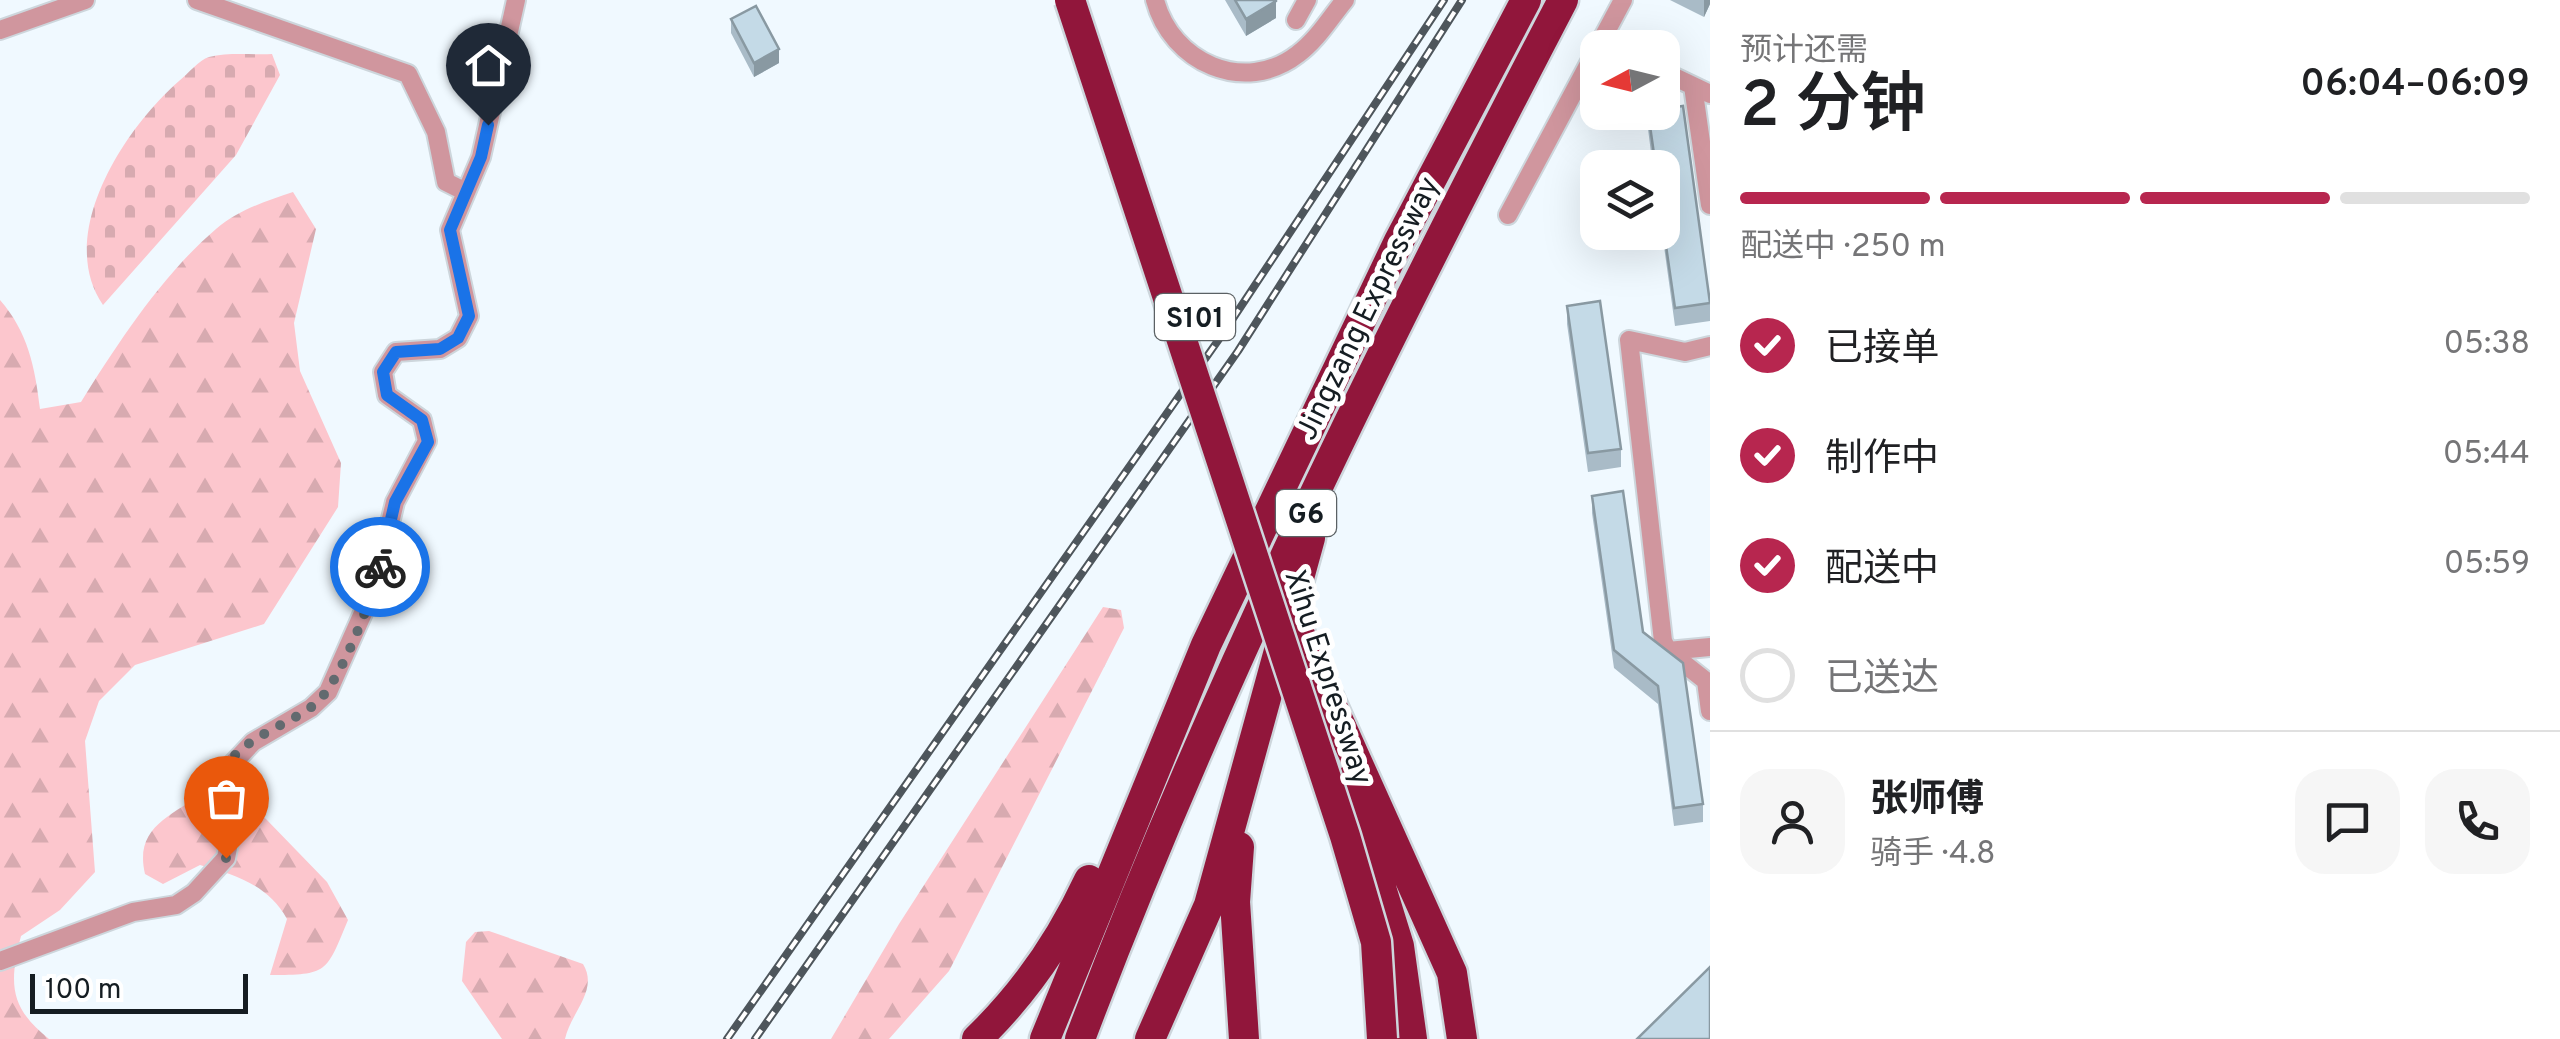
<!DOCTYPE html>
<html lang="zh">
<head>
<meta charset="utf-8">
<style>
	body { margin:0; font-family:Overpass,"Noto Sans SC",sans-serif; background:#f6f6f6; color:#202124; height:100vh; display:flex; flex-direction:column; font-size:38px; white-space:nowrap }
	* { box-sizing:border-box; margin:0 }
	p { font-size:32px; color:#757577 }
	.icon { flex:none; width:55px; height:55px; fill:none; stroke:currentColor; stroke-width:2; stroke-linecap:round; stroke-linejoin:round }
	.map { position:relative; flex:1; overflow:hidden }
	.drawer { display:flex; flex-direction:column; background:#fff; width:850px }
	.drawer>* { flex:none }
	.needle { width:65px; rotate:263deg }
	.buttons { position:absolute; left:1580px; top:30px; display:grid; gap:20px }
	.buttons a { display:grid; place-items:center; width:100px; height:100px; border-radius:20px; background:#fff; box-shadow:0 10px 40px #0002; font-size:50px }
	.scale { position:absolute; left:30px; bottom:25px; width:218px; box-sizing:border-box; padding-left:10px; border:5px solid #151d22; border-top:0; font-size:28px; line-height:35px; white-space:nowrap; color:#151d22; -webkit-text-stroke:8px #fff; paint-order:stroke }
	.pin { position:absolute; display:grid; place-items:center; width:85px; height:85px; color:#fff; margin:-102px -42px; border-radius:50% 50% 50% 0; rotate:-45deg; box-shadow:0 0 10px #0007 }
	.pin .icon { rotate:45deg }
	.courier { position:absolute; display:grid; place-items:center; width:100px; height:100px; margin:-50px; border:8px solid #1a73e8; border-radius:50%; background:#fff; color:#222; box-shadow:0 2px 12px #0007 }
	.head em { font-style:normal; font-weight:600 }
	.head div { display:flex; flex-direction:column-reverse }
	.head { display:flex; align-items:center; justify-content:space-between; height:170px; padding:0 30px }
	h1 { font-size:65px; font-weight:600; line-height:75px }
	.bar { display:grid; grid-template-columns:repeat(4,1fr); gap:15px 10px; align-content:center; height:120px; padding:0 30px }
	.bar i { height:12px; border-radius:8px; background:#e0e0e0 }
	.bar .on { background:#b7264f }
	.bar p { grid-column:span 4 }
	.line { display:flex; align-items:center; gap:25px; padding:0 30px; border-top:2px solid #e0e0e0 }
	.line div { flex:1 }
	.round { display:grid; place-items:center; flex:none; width:105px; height:105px; border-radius:30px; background:#f6f6f6 }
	ol { padding:0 30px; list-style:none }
	li { display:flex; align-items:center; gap:30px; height:110px }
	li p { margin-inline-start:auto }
	li .icon { padding:10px; border-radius:50%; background:#b7264f; color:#fff; stroke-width:4 }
	li:last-child { color:#757577 }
	li i { width:55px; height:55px; border:5px solid #e0e0e0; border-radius:50% }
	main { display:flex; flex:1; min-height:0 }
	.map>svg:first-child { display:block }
</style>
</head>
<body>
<main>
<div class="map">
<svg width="1710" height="1039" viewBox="0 0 1710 1039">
	<defs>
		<pattern id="forest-firs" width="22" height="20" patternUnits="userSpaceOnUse" patternTransform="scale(2.5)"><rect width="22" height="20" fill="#fcc6cd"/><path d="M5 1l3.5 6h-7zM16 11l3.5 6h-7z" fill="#d7aab0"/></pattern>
		<pattern id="cemetery-stones" width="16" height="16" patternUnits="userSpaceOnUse" patternTransform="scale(2.5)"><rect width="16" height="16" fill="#fcc6cd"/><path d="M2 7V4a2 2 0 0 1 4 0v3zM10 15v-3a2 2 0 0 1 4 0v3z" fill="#d7aab0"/></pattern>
	</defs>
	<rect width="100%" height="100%" fill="#f0f9ff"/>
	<!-- forest -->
	<path fill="url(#forest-firs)" d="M293,192L316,229L294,323L300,371L341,463L338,507L264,624L135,665L99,701L85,741L95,872L60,910L21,936C9,983 9,1007 49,1039H0V300C28,332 35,367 40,409L81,402C118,343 162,275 216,229C238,210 266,201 293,192Z
		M1103,607L1121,610L1124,628L949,971L889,1039H831L899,924Z
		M205,792L249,805L266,819L327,882L348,920C326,973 328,975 270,975L287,919C268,885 236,875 200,865L163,884L145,874C134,827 171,816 205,792Z
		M489,931L583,964C599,990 571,1012 565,1039H502L462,981L466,942L475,932Z"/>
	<!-- cemetery -->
	<path fill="url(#cemetery-stones)" d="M272,54L280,75L236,155L103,305C55,235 124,129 179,81C188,74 199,60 209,57C228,52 253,55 272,54Z"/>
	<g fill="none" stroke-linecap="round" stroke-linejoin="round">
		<defs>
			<path id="street" d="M197,0L408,74L436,132L446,182L466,192
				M1155,0C1171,62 1244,96 1298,54C1317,40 1330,18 1345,0
				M1296,20L1307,0
				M0,30L85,0
				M1662,71L1710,94
				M1693,86L1710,205
				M1508,215L1623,0
				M1710,346L1685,352L1629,340L1663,641L1668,651L1706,681L1710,711
				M1668,651L1710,647
				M0,961L133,912L176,905L194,893L226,858L230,837L219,796L222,775L253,742L311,708L328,692L375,586L395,502L427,441L422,420L387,395L383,372L396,352L440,349L458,338L469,316L450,230L481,157L516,0"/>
			<path id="highway" d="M1300,635L1452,973L1462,1039
				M1348,781L1399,946L1412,1039
				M1239,847L1235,902L1244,1039
				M977,1039C1025,993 1061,940 1089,880
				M1045,1039L1206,645L1399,241L1526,0
				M1080,1039C1215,681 1386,339 1563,0
				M1150,1039L1209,905L1310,538"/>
		</defs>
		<!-- street casing -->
		<use href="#street" stroke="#cdd6dc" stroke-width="22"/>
		<!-- highway casing -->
		<use href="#highway" stroke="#cdd6dc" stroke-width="35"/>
		<!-- street -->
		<use href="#street" stroke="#d0969e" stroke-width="18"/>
		<!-- highway -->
		<use href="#highway" stroke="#91163b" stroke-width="30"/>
		<defs>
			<path id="rail" d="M727,1039L1224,332L1444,0
				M755,1039L1238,351L1462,0"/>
		</defs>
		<!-- rail casing -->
		<use href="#rail" stroke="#4e565c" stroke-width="8"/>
		<!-- rail -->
		<use href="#rail" stroke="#fff" stroke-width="4" stroke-dasharray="11" stroke-linecap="butt"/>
		<defs>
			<path id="highway-bridge" d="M1070,0L1345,836L1376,942L1382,1039"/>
		</defs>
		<!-- highway-bridge casing -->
		<use href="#highway-bridge" stroke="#cdd6dc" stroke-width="35" stroke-linecap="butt"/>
		<!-- highway-bridge -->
		<use href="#highway-bridge" stroke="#91163b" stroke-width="30"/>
	</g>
	<!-- wall -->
	<path fill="#a9bbc7" d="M1225,0H1276V18L1246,36Z
		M1670,0H1710V4L1704,17Z
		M731,19L779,63L754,77L731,33Z
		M1648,112L1710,303V321L1675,326L1662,232V168H1653L1648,129Z
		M1567,306L1621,449V467L1588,472L1567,324Z
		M1592,496L1643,632L1703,804V822L1674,826L1658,704L1614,668L1592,513Z"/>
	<!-- shaded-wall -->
	<path fill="#8999a2" d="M1704,0H1710V4L1704,17Z
		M1276,1V18L1246,36V19Z
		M779,49V63L754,77V63Z"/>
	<!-- building -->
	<path fill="#c4dae7" stroke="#8999a2" stroke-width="2.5" d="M1235,0H1276V1L1246,19Z
		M756,6L779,49L754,63L731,19Z
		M1683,106L1710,303L1675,308L1662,218V168H1656L1648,112H1662V109Z
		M1600,301L1621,449L1588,453L1567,306Z
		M1623,491L1643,632L1683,663L1703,804L1674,808L1658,686L1614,650L1592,496Z
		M1710,967V1039H1637Z"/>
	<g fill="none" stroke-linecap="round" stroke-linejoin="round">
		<!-- done -->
		<path stroke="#626a6f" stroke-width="10" stroke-dasharray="0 18" d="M226,858C232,827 213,797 222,775C236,739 286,727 314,705C340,685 371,600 380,567"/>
		<!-- route -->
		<path stroke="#1a73e8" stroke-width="12" d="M380,567L395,502L428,442L422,420L387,395L383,372L396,352L440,349L458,338L469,316L450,230L481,157L488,125"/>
	</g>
	<g text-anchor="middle" stroke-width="10" stroke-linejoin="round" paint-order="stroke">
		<!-- shield labels -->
		<g fill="#fff" stroke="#5b6164" stroke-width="2.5">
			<rect x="1155" y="294" width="80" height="46" rx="8"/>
			<rect x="1276" y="490" width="60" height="46" rx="8"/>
		</g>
		<g font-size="28" font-weight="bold" fill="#151d22">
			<text x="1195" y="327">S101</text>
			<text x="1306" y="523">G6</text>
		</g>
		<!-- street labels -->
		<g font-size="30" fill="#151d22" stroke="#fff">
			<text transform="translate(1367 308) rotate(-64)" y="10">Jingzang Expressway</text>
			<text transform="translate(1329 677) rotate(72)" y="10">Xihu Expressway</text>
		</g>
	</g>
</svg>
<div class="buttons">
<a><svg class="needle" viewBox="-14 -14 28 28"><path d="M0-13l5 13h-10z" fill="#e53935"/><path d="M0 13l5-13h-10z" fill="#757577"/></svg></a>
<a><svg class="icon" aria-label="layers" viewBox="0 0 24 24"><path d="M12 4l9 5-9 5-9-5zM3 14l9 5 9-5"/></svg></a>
</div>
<div class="scale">100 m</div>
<div class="pin" style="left:226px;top:858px;background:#ea580c"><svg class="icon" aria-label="bag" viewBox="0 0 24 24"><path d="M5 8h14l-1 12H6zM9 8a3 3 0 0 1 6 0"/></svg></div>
<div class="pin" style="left:488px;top:125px;background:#1f2937"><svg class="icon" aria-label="home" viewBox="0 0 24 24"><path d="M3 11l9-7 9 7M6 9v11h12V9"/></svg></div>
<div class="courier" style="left:380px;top:567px"><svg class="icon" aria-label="bike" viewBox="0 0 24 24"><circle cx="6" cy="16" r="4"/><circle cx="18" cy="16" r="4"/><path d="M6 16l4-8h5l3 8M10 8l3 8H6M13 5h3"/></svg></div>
</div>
<section class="drawer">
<div class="head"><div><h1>2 分钟</h1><p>预计还需</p></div><em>06:04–06:09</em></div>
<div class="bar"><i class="on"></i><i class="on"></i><i class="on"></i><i></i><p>配送中 · 250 m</p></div>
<ol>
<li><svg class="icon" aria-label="check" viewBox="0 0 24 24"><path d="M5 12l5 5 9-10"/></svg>已接单<p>05:38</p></li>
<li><svg class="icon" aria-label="check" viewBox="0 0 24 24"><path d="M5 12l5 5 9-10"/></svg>制作中<p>05:44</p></li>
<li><svg class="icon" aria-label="check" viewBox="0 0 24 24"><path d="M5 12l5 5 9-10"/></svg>配送中<p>05:59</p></li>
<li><i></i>已送达</li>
</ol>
<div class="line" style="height:180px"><a class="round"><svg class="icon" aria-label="person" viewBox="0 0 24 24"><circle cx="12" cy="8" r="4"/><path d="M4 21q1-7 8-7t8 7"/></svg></a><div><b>张师傅</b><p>骑手 · 4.8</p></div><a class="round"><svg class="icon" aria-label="chat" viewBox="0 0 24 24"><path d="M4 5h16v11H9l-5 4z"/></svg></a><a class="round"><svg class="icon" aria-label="phone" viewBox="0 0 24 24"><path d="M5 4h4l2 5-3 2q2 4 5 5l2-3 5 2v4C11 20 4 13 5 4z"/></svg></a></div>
</section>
</main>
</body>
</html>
